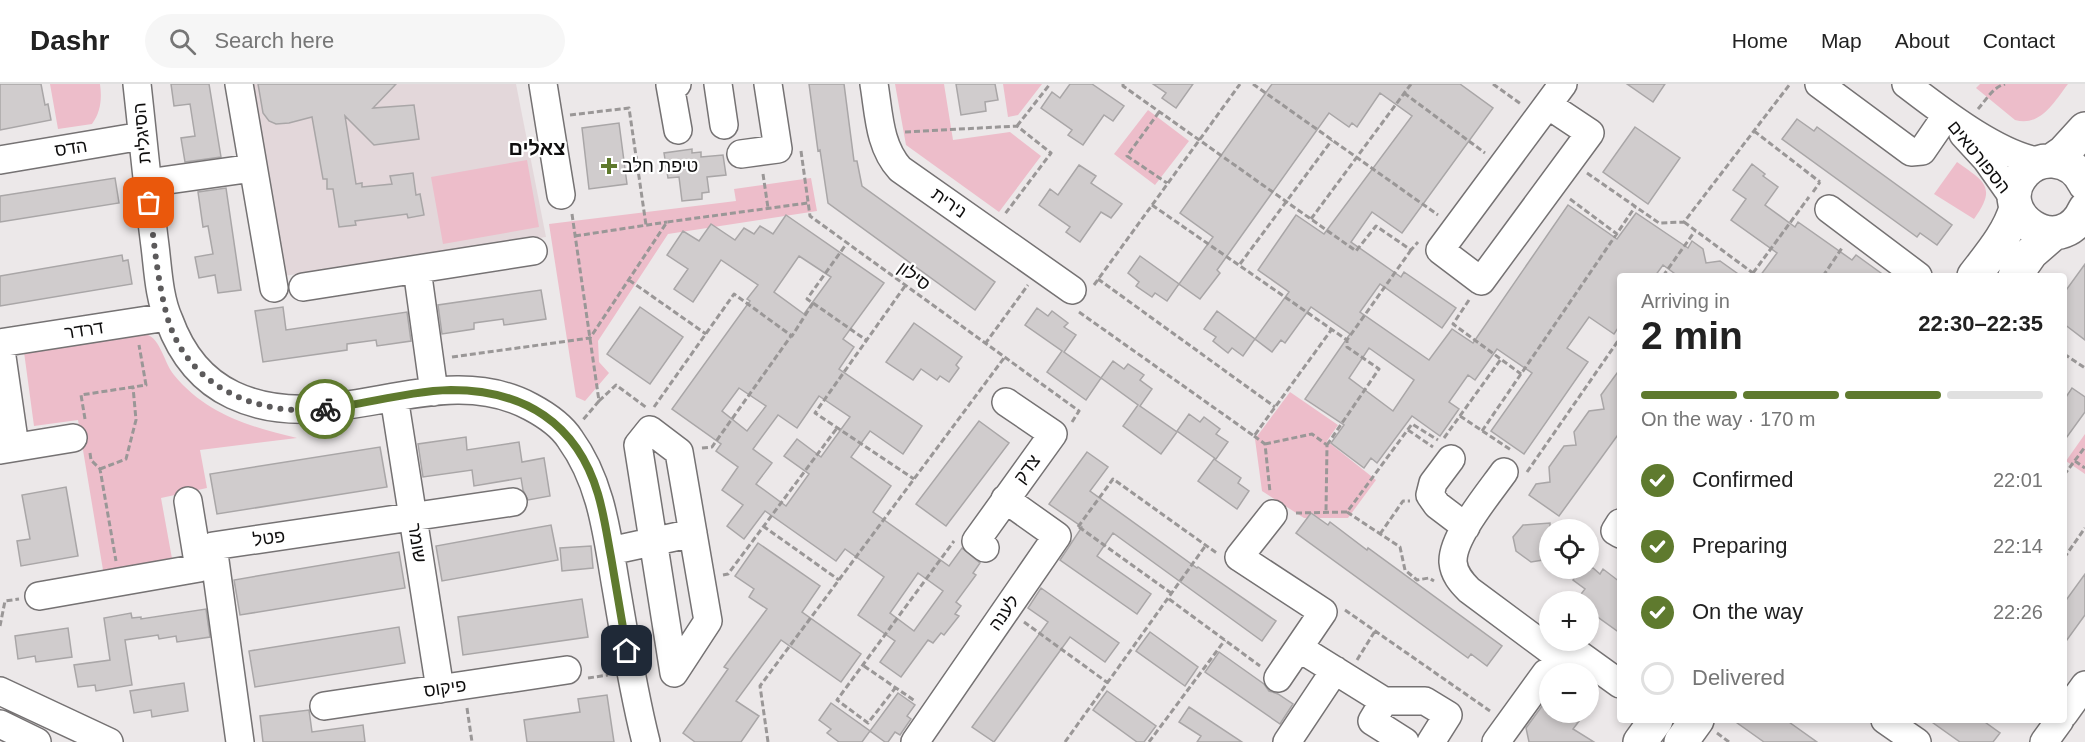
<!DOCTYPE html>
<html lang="en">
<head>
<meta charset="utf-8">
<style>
	body { margin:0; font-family:Helvetica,"Noto Sans Hebrew",sans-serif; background:#f6f6f6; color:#222; height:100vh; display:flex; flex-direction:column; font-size:22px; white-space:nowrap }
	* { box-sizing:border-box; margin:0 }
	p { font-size:20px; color:#767676 }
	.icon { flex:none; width:33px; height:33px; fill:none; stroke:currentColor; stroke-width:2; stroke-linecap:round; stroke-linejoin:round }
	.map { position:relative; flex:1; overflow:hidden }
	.details { position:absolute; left:1617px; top:189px; width:450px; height:450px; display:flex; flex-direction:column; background:#fff; border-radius:6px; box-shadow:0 3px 9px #0003 }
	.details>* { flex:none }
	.fabs { position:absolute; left:1539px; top:435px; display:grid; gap:12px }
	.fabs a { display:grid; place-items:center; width:60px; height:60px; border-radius:50%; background:#fff; box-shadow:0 3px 9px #0003; font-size:30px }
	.pin { position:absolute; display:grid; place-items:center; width:51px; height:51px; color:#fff; margin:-26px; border-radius:12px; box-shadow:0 3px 9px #0006 }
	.courier { position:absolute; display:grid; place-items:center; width:60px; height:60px; margin:-30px; border:4px solid #5f7a2e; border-radius:50%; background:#fff; color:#222; box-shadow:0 2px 8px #0007 }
	.head em { font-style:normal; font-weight:800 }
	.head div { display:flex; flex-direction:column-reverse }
	.head { display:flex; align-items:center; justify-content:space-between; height:102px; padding:0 24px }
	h1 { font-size:39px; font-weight:800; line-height:45px }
	.bar { display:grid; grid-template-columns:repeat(4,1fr); gap:9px 6px; align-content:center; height:72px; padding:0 24px }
	.bar i { height:8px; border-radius:4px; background:#e0e0e0 }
	.bar .on { background:#5f7a2e }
	.bar p { grid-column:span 4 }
	ol { padding:0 24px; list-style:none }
	li { display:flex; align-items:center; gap:18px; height:66px }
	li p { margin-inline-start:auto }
	li .icon { padding:6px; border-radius:50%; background:#5f7a2e; color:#fff; stroke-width:4 }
	li:last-child { color:#767676 }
	li i { width:33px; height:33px; border:3px solid #e0e0e0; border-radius:50% }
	header { display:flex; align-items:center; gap:36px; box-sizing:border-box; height:84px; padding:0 30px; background:#fff; border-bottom:2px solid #e0e0e0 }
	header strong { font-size:28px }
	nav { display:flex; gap:33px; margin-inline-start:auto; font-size:21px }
	.search { width:420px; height:54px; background:#f6f6f6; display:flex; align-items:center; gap:15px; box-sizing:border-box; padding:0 21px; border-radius:33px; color:#767676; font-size:22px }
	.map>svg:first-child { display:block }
</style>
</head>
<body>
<header>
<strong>Dashr</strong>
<div class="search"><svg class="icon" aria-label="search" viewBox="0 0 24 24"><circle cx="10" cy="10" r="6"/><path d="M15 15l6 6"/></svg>Search here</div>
<nav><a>Home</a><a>Map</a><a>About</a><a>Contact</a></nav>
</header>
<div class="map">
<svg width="2085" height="658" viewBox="0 0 2085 658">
	<rect width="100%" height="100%" fill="#ece8e9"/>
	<!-- built -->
	<path fill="#e3d7da" d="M252,0H516L546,153L284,192Z"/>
	<!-- green -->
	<path fill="#edbdca" d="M50,0H100C102,14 101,28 92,40L58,45Z
		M895,0H944L953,56L1010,48L1041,72L999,128L906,61Z
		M1003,0H1042L1018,31L1008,33Z
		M1980,0H2068C2054,18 2041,43 2015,36L1976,4Z
		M1148,26L1189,57L1155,101L1114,70Z
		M527,76L539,143L443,160L431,93Z
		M1957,78C1985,98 1997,103 1974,135L1934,110Z
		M811,94L817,127L668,150L598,257L599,278L609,289L585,317L576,313L549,140L736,117L734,105Z
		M146,250C161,255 164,279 174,291C206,330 250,343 297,354L200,366L207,404L161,414L173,480L104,492L78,336L34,342L24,268Z
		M1290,308L1338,341L1327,357L1376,396L1348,434H1304L1262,407L1255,355Z
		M2085,350V390L2066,377Z"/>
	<!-- building -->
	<path fill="#d0cccd" stroke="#a9a6a7" stroke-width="1.5" fill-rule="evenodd" d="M0,0H41L45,21L48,20L51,36L0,46Z
		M171,0H209L221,73L185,78L181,54L195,52L190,20L174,22Z
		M258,0H396L373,24L414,21L419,55L374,61L345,32L356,100L362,99V103L392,100L390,92L413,89L416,111L420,110L424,131L408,134L407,130L355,137L356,141L339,143L333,105H327V95H323L312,33L289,39L276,40L269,37L263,29Z
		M809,0H844L854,77H857L862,102L995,198L975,226L828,119L820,66L818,67Z
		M956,0H995L998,16L985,18L986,27L961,31Z
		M1070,0H1092L1124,22L1113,37L1104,31L1083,61L1068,51L1072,46L1041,24L1052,8L1060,14Z
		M1153,0H1193L1176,24L1162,14L1166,9Z
		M1272,0H1460L1493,24L1402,149L1372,128L1351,158L1401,193L1404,188L1456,224L1442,244L1380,200L1360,228L1429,276L1452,245L1473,259L1568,121L1617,155L1636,129L1688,164L1692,157L1703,165L1706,179L1720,177L1741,192H1678L1663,181L1655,192H1620V241L1614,250L1589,233L1567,264L1588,278L1524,370L1491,347L1532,289L1497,265L1475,296L1468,291L1449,318L1459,325L1440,352L1412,332L1377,379L1371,374L1364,384L1331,359L1344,341L1305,315L1350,250L1311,223L1285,259L1281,256L1272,268L1255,255L1289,208L1258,186L1296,131L1324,150L1412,32L1380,9L1357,43L1352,39L1349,43L1329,29L1217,186L1220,189L1200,215L1179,200L1213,153L1180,129ZM1369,264L1414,296L1393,327L1349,294Z
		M1627,0H1665L1653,18Z
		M1797,35L1814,47L1817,43L1952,141L1937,161L1920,149L1917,153L1782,55Z
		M619,39L627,100L589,105L582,44Z
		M1635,43L1680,74L1648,120L1603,88Z
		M692,65V69L701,68V73L723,71L726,91L707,93L709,108L702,109V115L682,117L679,93L668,94L664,69Z
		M1752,80L1765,90L1763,92L1778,103L1765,121L1795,143L1798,138L1852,176L1856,171L1885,192H1760L1777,169L1731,136L1746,115L1733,106Z
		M1079,81L1096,92L1091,99L1122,120L1111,134L1101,128L1080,158L1066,148L1070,143L1039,121L1050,105L1058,111Z
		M115,94L119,119L0,138V112Z
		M226,104L241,206L218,209L215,191L199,194L195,173L213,170L208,142L203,143L198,108Z
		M786,131L884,199L843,255L854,263L839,285L922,342L903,370L870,347L851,373L891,402L873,428L949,482L962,464L980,479L973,489L976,491L956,518L961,522L955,530L959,532L944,551L941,549L933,559L928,556L901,593L880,578L895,557L858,531L884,493L845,465L836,477L765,427L744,455L727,442L743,421L722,406L738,383L716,367L721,360L672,325L750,217L747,215L758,201L721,176L693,218L674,205L688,185L667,171L683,147L699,157L711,140L735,156L744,144L754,150L760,142L773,150ZM799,172L831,193L804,230L774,208ZM739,304L766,322L747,347L722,327ZM819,312L850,333L821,373L797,355L784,372L809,390L786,422L756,400L772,379L753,365L778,331L797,344ZM918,489L943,507L914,547L890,529Z
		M122,171L123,177L128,176L132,200L0,222V192Z
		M1140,172L1179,200L1167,217L1155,209L1152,213L1136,202L1139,198L1128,189Z
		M2085,180V256L2064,240V209Z
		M541,206L546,235L504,241L503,235L474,239V245L442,250L438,221Z
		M283,223L286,246L407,228L411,257L377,262L376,256L347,260V266L263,278L255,227Z
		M640,223L683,253L650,300L607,270Z
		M1037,224L1048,232L1052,227L1068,239L1064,243L1076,251L1064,268L1101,294L1113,277L1124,285L1128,280L1144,291L1140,296L1152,305L1140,322L1177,348L1161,370L1123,342L1138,321L1101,294L1086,316L1047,288L1062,267L1025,241Z
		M1217,227L1255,255L1243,272L1232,264L1228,269L1213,257L1216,253L1204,245Z
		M914,239L962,273L956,281L959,284L949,298L940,292L937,296L921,285L913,296L886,278Z
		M1620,285V348L1559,432L1529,411L1536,400L1550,398L1549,383L1564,362L1576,361L1574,348L1589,327L1604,325L1601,311Z
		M2072,304L2085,313V328L2064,357V316Z
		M1189,330L1200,338L1204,333L1220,345L1216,350L1228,358L1216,375L1177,347Z
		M979,337L1009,359L946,442L916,420Z
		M466,353L467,366L519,358L522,378L544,374L550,412L528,416L523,406L521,394L474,402L472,386L423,393L418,360Z
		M380,363L387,403L217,430L210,390Z
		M1087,368L1108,383L1090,407L1197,484L1198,483L1276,537L1262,557L1113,449L1097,472L1151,510L1137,530L1060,476L1082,443L1049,420Z
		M1214,375L1241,394L1238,399L1249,407L1237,425L1198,397Z
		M66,403L78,472L21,482L17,457L30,455L22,411Z
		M1311,429L1328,441L1330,438L1367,466L1368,464L1502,562L1487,582L1471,570L1468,574L1296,449Z
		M1550,439V467L1543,476L1531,478L1516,467L1513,453L1523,441Z
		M551,441L558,476L442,497L436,462Z
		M758,459L820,502L802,528L861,570L841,598L781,556L736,617L759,632L741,658H695L683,649L728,585L724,583L767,525L749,513L754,505L735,492Z
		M591,462L593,484L562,487L560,464Z
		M399,468L405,504L240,531L234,496Z
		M1581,484H1593L1600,490L1603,485L1620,498V549L1588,526V518H1575L1585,505L1573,496Z
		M2085,490V531L2064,560V519Z
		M1041,504L1119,559L1105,578L1070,553L994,658L972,643L1048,538L1028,524Z
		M582,515L588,553L463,571L458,533Z
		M206,525L210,553L177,558L176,552L159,555L158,551L125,556L132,601L96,607L95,601L78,603L74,581L110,576L104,534L131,529L132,534L141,533V535Z
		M399,543L405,579L255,603L249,567Z
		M68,544L72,573L36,578L35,572L18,575L15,552Z
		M1150,548L1198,583L1185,602L1136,567Z
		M1219,568L1264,600L1269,607L1278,610L1293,620L1280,640L1205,588Z
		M184,599L188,627L152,633L151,626L134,629L130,607Z
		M1107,607L1156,642L1144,658H1137L1093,626Z
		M898,609L915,621L907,632L911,635L900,651L895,648L888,658H885L870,647Z
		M607,611L614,658H527L524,636L580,628L578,615Z
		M1550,611V628H1586L1573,645L1594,658H1529L1526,644Z
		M831,619L870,647L862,658H839L827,649L831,645L819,636Z
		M1189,623L1242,658H1197L1201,652L1179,638Z
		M309,626L312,648L363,641L365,658H263L260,632Z
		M1733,636H1786L1817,658H1764Z
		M1929,636H1982L2000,649L1993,658H1960Z"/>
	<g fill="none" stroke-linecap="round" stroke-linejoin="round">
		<defs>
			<path id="minor" d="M137,0C143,54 148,108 155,162C158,186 159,214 169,236C181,269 201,296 233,311C330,357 437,272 531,323C546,331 561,341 570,355C602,399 607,451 616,503C625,555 633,607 646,658
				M239,0L274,204
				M543,0L561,111
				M677,0L670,1L678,46
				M718,0L724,41
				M874,0C879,30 879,62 900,85L1072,206
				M1819,0L1911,68L1922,67L1946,32
				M1906,0C1940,26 2001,74 2044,78
				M1548,21L1590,49L1481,197L1440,166L1563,0
				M1963,50L1986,75L2015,116
				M741,70L778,65L768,0
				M0,76L142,52
				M147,99L253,84
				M1829,125L1918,192
				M417,185L434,308
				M303,203L533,167
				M0,259L167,233
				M0,259L15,363
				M394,313L440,605
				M650,346L679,368L708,537L674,589L638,361Z
				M0,366L73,354
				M1451,375L1433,399L1430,411L1437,421L1466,443
				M1504,388C1489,409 1452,453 1453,478C1454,490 1461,498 1469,506L1582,590
				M188,417L199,484
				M1273,430L1239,473L1323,528L1278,594
				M1620,439L1615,447L1620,450
				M213,462L240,658
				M985,464L976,457L1053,350L1006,318
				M610,467L693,449
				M39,512L199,484L213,462L513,418
				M1299,564L1384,617L1372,637L1405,658
				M1570,564L1620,600
				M0,607L109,658
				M1384,617H1425L1448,631L1431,658
				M324,622L567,586
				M2064,630L2085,601
				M1885,636L1917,658
				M0,640L37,658
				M915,658L1057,452L1005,415
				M1287,658L1335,586
				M1496,658L1546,589
				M2044,658L2060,636"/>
			<path id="major" d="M2051,77L2064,68L2085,45
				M2085,100C2079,87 2068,78 2053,77C2041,76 2031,81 2024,89C1988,128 2060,180 2085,125
				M1974,192C1990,171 2009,149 2016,124
				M2015,192L2031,169L2054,149
				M1640,658L1656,636
				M1681,658L1697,636"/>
		</defs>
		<!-- minor casing -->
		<use href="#minor" stroke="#757273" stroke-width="30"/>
		<!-- major casing -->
		<use href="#major" stroke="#757273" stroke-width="36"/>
		<!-- path -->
		<path stroke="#9a9797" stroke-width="3" stroke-dasharray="6 3" stroke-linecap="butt" d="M1123,0V2L1356,167L1376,142L1411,166L1418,158
			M1253,0L1438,131
			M1493,0L1521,20
			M1404,9L1485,69
			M1978,25C1986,16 1993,3 2005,0
			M1159,28L1127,72L1167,99
			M570,31L629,24L646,141
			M1017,42L1050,0
			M1754,47L1820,98
			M905,48L1017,42L1051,69L1005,130
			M801,67L810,132L1079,327L1072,338
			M1587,89L1659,139L1684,138L1790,0
			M763,90L768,124
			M1813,108L1820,98
			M1570,115L1617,150
			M1152,121L1347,256L1411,166
			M572,130L599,317L582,337
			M1311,135L1411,0
			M1684,138L1757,192
			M575,152L667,138
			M1240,180L1332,56
			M1753,189L1809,113
			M1663,192L1695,147
			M1823,192L1842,164
			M1098,195L1275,323
			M629,196L706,250
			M1094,201L1240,0
			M905,202L815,329L914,395
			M1469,216L1453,240L1521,290
			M813,219L866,256
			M1079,228L1254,352L1332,245
			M985,260L1028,201
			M2064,270L2085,284
			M452,273L590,254L667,138L808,119
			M599,317L616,301L647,324
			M654,323L734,210L792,252L813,219L807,215L847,159
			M1460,332L1511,366
			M85,335L81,311L146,301L139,261
			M1408,346L1433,363
			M1482,347L1635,123
			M1254,352L1265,360L1270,408
			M1444,354L1501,275
			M1265,360L1312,350L1327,361L1326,428
			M1327,361L1379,285L1347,263V256
			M702,364L712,363L791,252
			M90,369L91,376L100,385L116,477
			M2075,377L2085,384
			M100,385L126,375L136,336L133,303
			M1527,388L1620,254
			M2064,391L2085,363
			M1347,428L1400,463L1405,486L1417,496L1429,494L1434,497
			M1296,429L1347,428L1412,340L1438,356
			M763,442L839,496
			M1078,443L1113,395L1218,470
			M1079,443L1171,509
			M1380,450L1403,417H1410
			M2064,474L2085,444
			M723,491L728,490L837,344
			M1169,515L1260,582
			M1345,526L1490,627
			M1024,538L1108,599
			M0,542L5,517L19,515
			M1357,576L1375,547
			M864,582L915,617
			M588,594L608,591
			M896,603L868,639L837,616L954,457
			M467,624L472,658
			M1717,649L1729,658
			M768,658L760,602L1004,274
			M1065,658L1206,461
			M1149,658L1225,556"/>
		<!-- minor -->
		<use href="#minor" stroke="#fff" stroke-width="27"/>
		<!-- major -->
		<use href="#major" stroke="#fff" stroke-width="33"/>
	</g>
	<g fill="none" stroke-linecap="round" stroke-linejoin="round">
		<!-- done -->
		<path stroke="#5c5a5b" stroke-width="6" stroke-dasharray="0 10.8" d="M149,119C154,156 157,195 167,232C186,302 257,333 325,325"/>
		<!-- route -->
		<path stroke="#5f7a2e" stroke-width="8" d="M325,325C367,320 409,307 451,306C524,306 577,339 598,410C604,430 607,452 611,473C616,504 622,536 627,567"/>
	</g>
	<!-- markers -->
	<path fill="#5f7a2e" stroke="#fff" stroke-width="2" d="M606 73h6v6h6v6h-6v6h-6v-6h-6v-6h6z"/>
	<g text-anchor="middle" stroke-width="4.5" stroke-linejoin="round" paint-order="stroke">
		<!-- street labels -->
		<g font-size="18" fill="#0f0e0e" stroke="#fff">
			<text transform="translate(142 49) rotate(-95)" y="6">הסיגלית</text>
			<text transform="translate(71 64) rotate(-9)" y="6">הדס</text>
			<text transform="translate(1979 73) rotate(51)" y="6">הספורטאים</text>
			<text transform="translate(949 119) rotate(35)" y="6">נירית</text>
			<text transform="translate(914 192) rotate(36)" y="6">סילון</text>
			<text transform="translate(84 246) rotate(-9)" y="6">דרדר</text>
			<text transform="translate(1027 385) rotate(-53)" y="6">צדק</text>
			<text transform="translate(269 454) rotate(-8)" y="6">פטל</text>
			<text transform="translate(417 459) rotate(81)" y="6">שומר</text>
			<text transform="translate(1004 529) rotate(-55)" y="6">לענה</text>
			<text transform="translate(445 604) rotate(-8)" y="6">פיקוס</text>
		</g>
		<!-- poi labels -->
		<g font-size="18" fill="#0f0e0e" stroke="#fff" text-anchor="start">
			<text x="622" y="88">טיפת חלב</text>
		</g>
		<!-- neighbourhood labels -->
		<g font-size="20" font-weight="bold" fill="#0f0e0e" stroke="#fff">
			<text x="537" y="71">צאלים</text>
		</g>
	</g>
</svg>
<div class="fabs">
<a><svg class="icon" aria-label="locate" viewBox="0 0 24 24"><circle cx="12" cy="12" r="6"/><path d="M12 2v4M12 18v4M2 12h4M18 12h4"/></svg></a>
<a>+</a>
<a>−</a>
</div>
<div class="pin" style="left:149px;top:119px;background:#ea580c"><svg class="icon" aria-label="bag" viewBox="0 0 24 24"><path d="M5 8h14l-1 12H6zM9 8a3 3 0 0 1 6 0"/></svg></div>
<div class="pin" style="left:627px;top:567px;background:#1f2937"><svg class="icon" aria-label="home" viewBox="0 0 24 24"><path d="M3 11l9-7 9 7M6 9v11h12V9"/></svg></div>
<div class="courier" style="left:325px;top:325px"><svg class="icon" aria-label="bike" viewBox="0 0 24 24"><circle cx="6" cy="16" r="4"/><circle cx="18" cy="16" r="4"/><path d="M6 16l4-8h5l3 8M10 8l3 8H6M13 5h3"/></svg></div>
<section class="details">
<div class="head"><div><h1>2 min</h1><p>Arriving in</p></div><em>22:30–22:35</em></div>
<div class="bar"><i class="on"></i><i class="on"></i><i class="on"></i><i></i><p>On the way · 170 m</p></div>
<ol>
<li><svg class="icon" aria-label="check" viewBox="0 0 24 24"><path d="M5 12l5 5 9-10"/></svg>Confirmed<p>22:01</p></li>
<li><svg class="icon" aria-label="check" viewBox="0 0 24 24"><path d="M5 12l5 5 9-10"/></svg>Preparing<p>22:14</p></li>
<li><svg class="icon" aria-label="check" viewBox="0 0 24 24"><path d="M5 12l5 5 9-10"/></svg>On the way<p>22:26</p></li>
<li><i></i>Delivered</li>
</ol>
</section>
</div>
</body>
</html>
